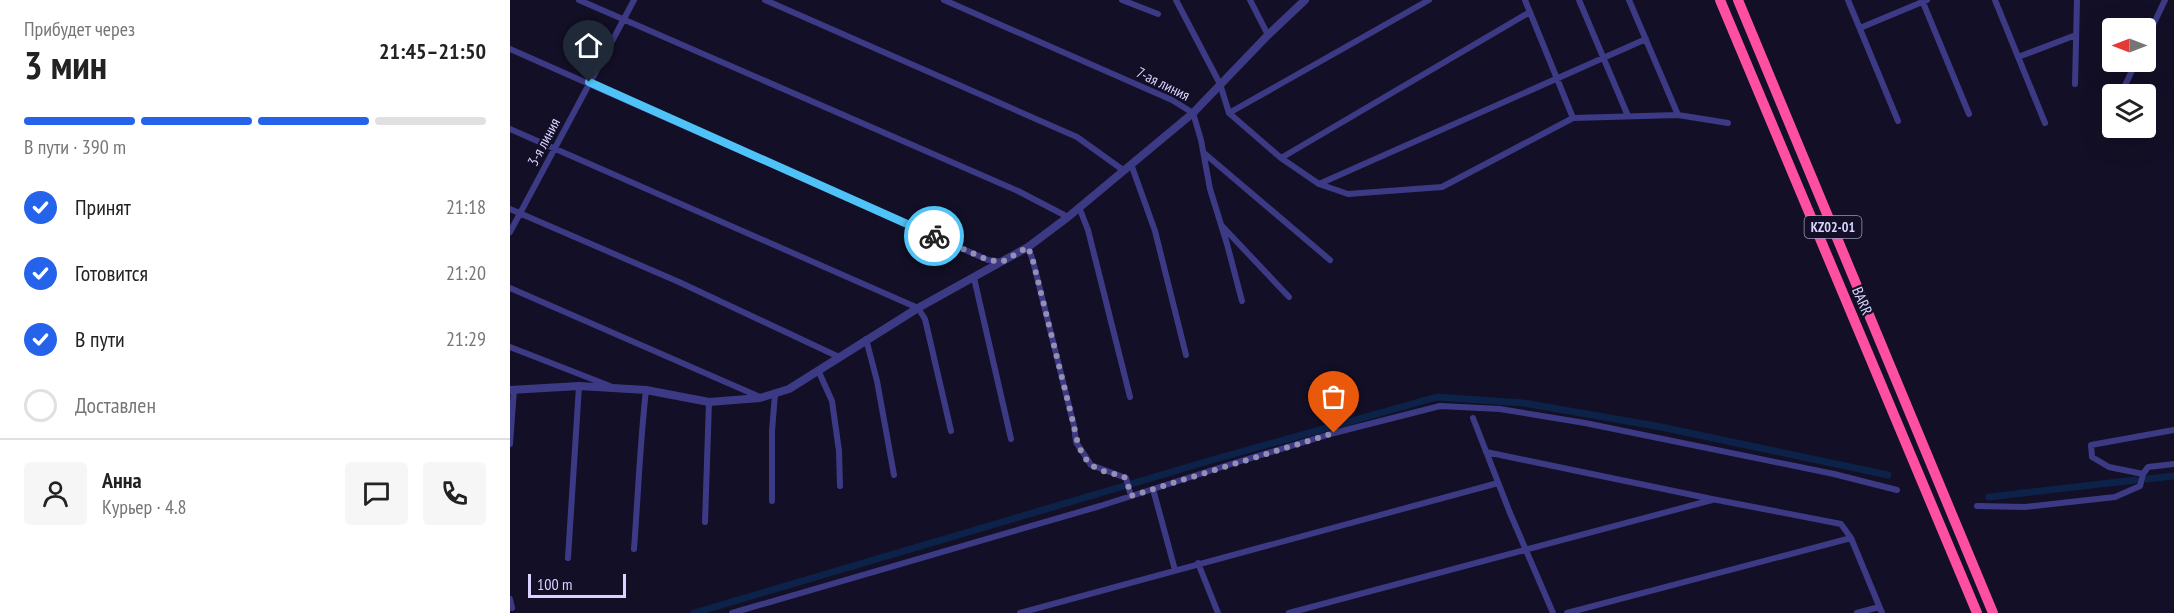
<!DOCTYPE html>
<html lang="ru">
<head>
<meta charset="utf-8">
<style>
	body { margin:0; font-family:"PT Sans Narrow",sans-serif; background:#f6f6f6; color:#222; height:100vh; display:flex; flex-direction:column; font-size:22px; white-space:nowrap }
	* { box-sizing:border-box; margin:0 }
	p { font-size:20px; color:#767676 }
	.icon { flex:none; width:33px; height:33px; fill:none; stroke:currentColor; stroke-width:2; stroke-linecap:round; stroke-linejoin:round }
	.map { position:relative; flex:1; overflow:hidden }
	.details { display:flex; flex-direction:column; background:#fff; width:510px }
	.details>* { flex:none }
	.needle { width:39px; rotate:270deg }
	.buttons { position:absolute; left:1592px; top:18px; display:grid; gap:12px }
	.buttons a { display:grid; place-items:center; width:54px; height:54px; border-radius:6px; background:#fff; box-shadow:0 6px 24px #0002; font-size:30px }
	.scale { position:absolute; left:18px; bottom:15px; width:98px; box-sizing:border-box; padding-left:6px; border:3px solid #d9d4ff; border-top:0; font-size:16px; line-height:21px; white-space:nowrap; color:#d9d4ff; -webkit-text-stroke:4px #130f26; paint-order:stroke }
	.pin { position:absolute; display:grid; place-items:center; width:51px; height:51px; color:#fff; margin:-62px -26px; border-radius:50% 50% 50% 0; rotate:-45deg; box-shadow:0 0 6px #0007 }
	.pin .icon { rotate:45deg }
	.courier { position:absolute; display:grid; place-items:center; width:60px; height:60px; margin:-30px; border:4px solid #4fc3f7; border-radius:50%; background:#fff; color:#222; box-shadow:0 2px 8px #0007 }
	.summary em { font-style:normal; font-weight:700 }
	.summary div { display:flex; flex-direction:column-reverse }
	.summary { display:flex; align-items:center; justify-content:space-between; height:102px; padding:0 24px }
	h1 { font-size:39px; font-weight:700; line-height:45px }
	.bar { display:grid; grid-template-columns:repeat(4,1fr); gap:9px 6px; align-content:center; height:72px; padding:0 24px }
	.bar i { height:8px; border-radius:4px; background:#e0e0e0 }
	.bar .on { background:#2563eb }
	.bar p { grid-column:span 4 }
	.line { display:flex; align-items:center; gap:15px; padding:0 24px; border-top:2px solid #e0e0e0 }
	.line div { flex:1 }
	.round { display:grid; place-items:center; flex:none; width:63px; height:63px; border-radius:6px; background:#f6f6f6 }
	ol { padding:0 24px; list-style:none }
	li { display:flex; align-items:center; gap:18px; height:66px }
	li p { margin-inline-start:auto }
	li .icon { padding:6px; border-radius:50%; background:#2563eb; color:#fff; stroke-width:4 }
	li:last-child { color:#767676 }
	li i { width:33px; height:33px; border:3px solid #e0e0e0; border-radius:50% }
	main { display:flex; flex:1; min-height:0 }
	.map>svg:first-child { display:block }
</style>
</head>
<body>
<main>
<section class="details">
<div class="summary"><div><h1>3 мин</h1><p>Прибудет через</p></div><em>21:45–21:50</em></div>
<div class="bar"><i class="on"></i><i class="on"></i><i class="on"></i><i></i><p>В пути · 390 m</p></div>
<ol>
<li><svg class="icon" aria-label="check" viewBox="0 0 24 24"><path d="M5 12l5 5 9-10"/></svg>Принят<p>21:18</p></li>
<li><svg class="icon" aria-label="check" viewBox="0 0 24 24"><path d="M5 12l5 5 9-10"/></svg>Готовится<p>21:20</p></li>
<li><svg class="icon" aria-label="check" viewBox="0 0 24 24"><path d="M5 12l5 5 9-10"/></svg>В пути<p>21:29</p></li>
<li><i></i>Доставлен</li>
</ol>
<div class="line" style="height:108px"><a class="round"><svg class="icon" aria-label="person" viewBox="0 0 24 24"><circle cx="12" cy="8" r="4"/><path d="M4 21q1-7 8-7t8 7"/></svg></a><div><b>Анна</b><p>Курьер · 4.8</p></div><a class="round"><svg class="icon" aria-label="chat" viewBox="0 0 24 24"><path d="M4 5h16v11H9l-5 4z"/></svg></a><a class="round"><svg class="icon" aria-label="phone" viewBox="0 0 24 24"><path d="M5 4h4l2 5-3 2q2 4 5 5l2-3 5 2v4C11 20 4 13 5 4z"/></svg></a></div>
</section>
<div class="map">
<svg width="1664" height="613" viewBox="0 0 1664 613">
	<rect width="100%" height="100%" fill="#130f26"/>
	<g fill="none" stroke-linecap="round" stroke-linejoin="round">
		<!-- canal -->
		<path stroke="#0c2248" stroke-width="7" d="M1637,479L1664,476
			M1479,497L1625,480
			M184,613L702,460L927,397L1013,403L1146,426L1378,475"/>
		<!-- minor -->
		<path stroke="#3d3a85" stroke-width="6" d="M69,0L508,191L558,217
			M255,0L567,137L613,170
			M434,0L662,100L683,113L691,140L700,189L717,244L732,301
			M612,0L648,14
			M666,0L710,84L719,113L771,158L809,184L838,194L932,187L1063,118L1168,115L1218,123
			M740,0L758,35
			M1015,0L1063,118
			M1069,0L1118,116
			M1119,0L1168,115
			M1338,0L1388,121
			M1412,0L1459,114
			M1485,0L1535,123
			M1350,28L1417,0
			M1635,42L1655,0
			M0,49L478,260L492,262
			M1508,57L1566,35
			M1565,84L1567,0
			M1611,94L1626,62
			M719,113L919,0
			M0,129L408,308L415,319L441,431
			M694,153L820,260
			M771,158L1020,12
			M621,164L645,231L676,355
			M809,184L1136,39
			M569,207L578,230L620,397
			M0,209L169,282L329,357
			M713,227L779,297
			M0,232L124,0
			M518,247L523,261L564,426L566,442L581,465L616,478L621,496
			M464,278L501,439
			M0,288L250,397
			M356,339L367,381L384,475
			M0,347L100,386
			M308,370L322,401L329,451L330,486
			M963,418L1000,513L1043,613
			M0,444L4,389
			M976,452L1202,499L1331,524L1341,538L1372,613
			M1633,474L1599,467L1582,457L1581,445L1664,430
			M643,489L665,570
			M262,501V431L265,394
			M1467,506L1515,507L1605,497L1630,486L1633,474L1638,467L1664,464
			M195,522L199,402
			M124,549C128,496 130,443 136,390
			M58,558L69,386
			M688,563L708,613
			M0,599L2,608
			M222,613L590,506L718,465L824,433L930,406L990,409L1075,423L1324,474L1387,490
			M510,613L988,483
			M779,613L1202,500
			M1057,613L1341,538
			M1347,613L1369,607"/>
		<!-- tertiary -->
		<path stroke="#3d3a85" stroke-width="8" d="M0,390L69,386L136,390L199,402L250,398L279,389L408,308L518,247L558,217L683,113L758,35L795,0"/>
		<!-- motorway -->
		<path stroke="#ff4fa3" stroke-width="10" d="M1210,0L1467,613
			M1228,0L1483,613"/>
	</g>
	<g fill="none" stroke-linecap="round" stroke-linejoin="round">
		<!-- done -->
		<path stroke="#948fb3" stroke-width="6" stroke-dasharray="0 10.8" d="M424,236L478,260L492,262L518,247L523,261L564,426C567,444 573,465 593,471C601,474 608,474 616,478L621,496L824,433"/>
		<!-- route -->
		<path stroke="#4fc3f7" stroke-width="8" d="M79,82L424,236"/>
	</g>
	<g text-anchor="middle" stroke-width="4.5" stroke-linejoin="round" paint-order="stroke">
		<!-- shield labels -->
		<rect fill="#130f26" stroke="#9e99be" stroke-width="1.5" x="1294.5" y="216" width="57" height="22" rx="4.5"/>
		<g font-size="14" font-weight="bold" fill="#d9d4ff">
			<text x="1323" y="232">KZ02-01</text>
		</g>
		<!-- street labels -->
		<g font-size="15" fill="#d9d4ff" stroke="#130f26">
			<text transform="translate(653 84) rotate(26)" y="5">7-ая линия</text>
			<text transform="translate(34 142) rotate(-62)" y="5">3-я линия</text>
			<text transform="translate(1352 301) rotate(67)" y="5">BARR</text>
		</g>
	</g>
</svg>
<div class="buttons">
<a><svg class="needle" viewBox="-14 -14 28 28"><path d="M0-13l5 13h-10z" fill="#e53935"/><path d="M0 13l5-13h-10z" fill="#767676"/></svg></a>
<a><svg class="icon" aria-label="layers" viewBox="0 0 24 24"><path d="M12 4l9 5-9 5-9-5zM3 14l9 5 9-5"/></svg></a>
</div>
<div class="scale">100 m</div>
<div class="pin" style="left:824px;top:433px;background:#ea580c"><svg class="icon" aria-label="bag" viewBox="0 0 24 24"><path d="M5 8h14l-1 12H6zM9 8a3 3 0 0 1 6 0"/></svg></div>
<div class="pin" style="left:79px;top:82px;background:#1f2937"><svg class="icon" aria-label="home" viewBox="0 0 24 24"><path d="M3 11l9-7 9 7M6 9v11h12V9"/></svg></div>
<div class="courier" style="left:424px;top:236px"><svg class="icon" aria-label="bike" viewBox="0 0 24 24"><circle cx="6" cy="16" r="4"/><circle cx="18" cy="16" r="4"/><path d="M6 16l4-8h5l3 8M10 8l3 8H6M13 5h3"/></svg></div>
</div>
</main>
</body>
</html>
